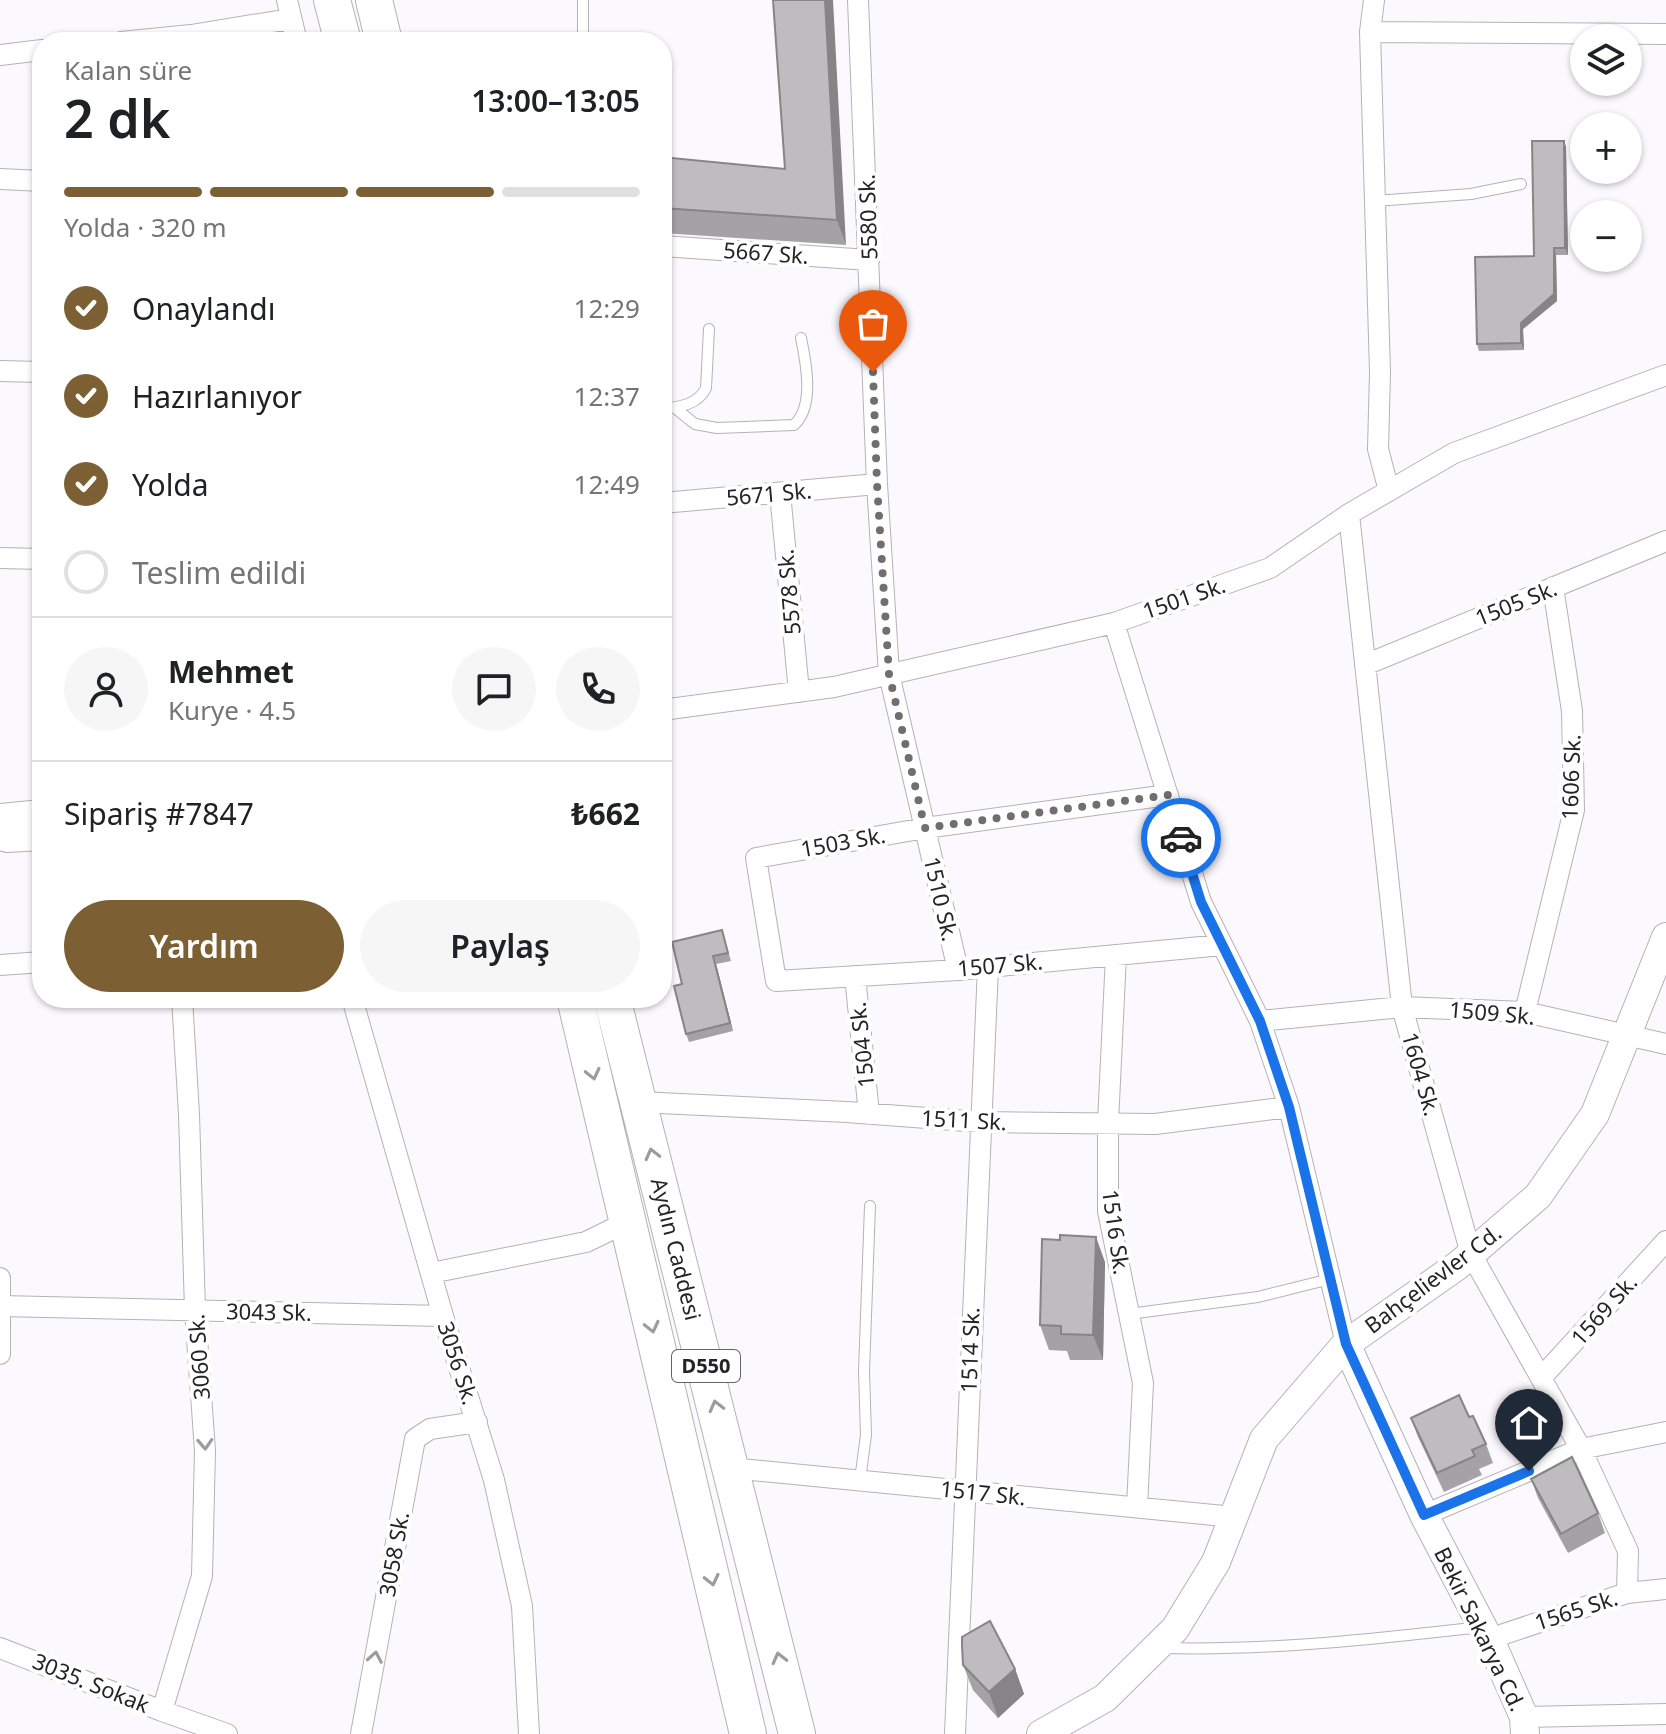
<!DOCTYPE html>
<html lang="tr">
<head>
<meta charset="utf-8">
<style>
	body { margin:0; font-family:"Noto Sans",sans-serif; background:#f6f6f6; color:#202124; height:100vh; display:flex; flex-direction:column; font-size:30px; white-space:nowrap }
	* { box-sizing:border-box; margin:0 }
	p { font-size:26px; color:#757577 }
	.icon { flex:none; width:44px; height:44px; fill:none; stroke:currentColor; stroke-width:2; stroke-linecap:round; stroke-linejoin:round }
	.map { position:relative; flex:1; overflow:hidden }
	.panel { position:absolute; left:32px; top:32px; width:640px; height:976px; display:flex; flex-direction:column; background:#fff; border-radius:32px; box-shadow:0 2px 6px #0004 }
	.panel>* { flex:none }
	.controls { position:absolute; left:1570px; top:24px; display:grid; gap:16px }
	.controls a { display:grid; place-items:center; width:72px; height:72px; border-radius:50%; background:#fff; box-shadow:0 2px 6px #0004; font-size:40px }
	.pin { position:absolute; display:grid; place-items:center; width:68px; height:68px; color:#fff; margin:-82px -34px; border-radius:50% 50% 50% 0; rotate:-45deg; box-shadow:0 0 8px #0007 }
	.pin .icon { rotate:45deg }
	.courier { position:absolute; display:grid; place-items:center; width:80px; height:80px; margin:-40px; border:6px solid #1a73e8; border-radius:50%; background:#fff; color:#222; box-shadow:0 2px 10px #0007 }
	.summary em { font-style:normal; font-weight:600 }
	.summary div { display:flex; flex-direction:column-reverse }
	.summary { display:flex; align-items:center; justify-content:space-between; height:136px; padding:0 32px }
	h1 { font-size:52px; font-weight:600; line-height:60px }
	.bar { display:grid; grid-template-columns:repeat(4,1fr); gap:12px 8px; align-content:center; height:96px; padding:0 32px }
	.bar i { height:10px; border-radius:6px; background:#e0e0e0 }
	.bar .current { background:#7c6033 }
	.bar p { grid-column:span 4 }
	.line { display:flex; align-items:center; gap:20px; padding:0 32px; border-top:2px solid #e0e0e0 }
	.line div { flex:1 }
	.round { display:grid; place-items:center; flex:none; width:84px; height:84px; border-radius:42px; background:#f6f6f6 }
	ol { padding:0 32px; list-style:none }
	li { display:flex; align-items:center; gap:24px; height:88px }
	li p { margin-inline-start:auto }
	li .icon { padding:8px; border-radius:50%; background:#7c6033; color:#fff; stroke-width:4 }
	li:last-child { color:#757577 }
	li i { width:44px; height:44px; border:4px solid #e0e0e0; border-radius:50% }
	.action { display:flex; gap:16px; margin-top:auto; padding:16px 32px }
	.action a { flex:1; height:92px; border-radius:48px; background:#7c6033; color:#fff; font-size:32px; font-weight:600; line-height:92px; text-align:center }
	.action a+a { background:#f6f6f6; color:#202124 }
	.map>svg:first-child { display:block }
</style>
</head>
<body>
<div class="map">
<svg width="1666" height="1734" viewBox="0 0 1666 1734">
	<rect width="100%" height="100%" fill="#fcf9fe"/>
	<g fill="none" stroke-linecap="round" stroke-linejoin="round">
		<defs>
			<path id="lane" d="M583,42V0
				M1375,201L1471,194L1521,184
				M675,408L695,424L717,428L794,425C815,406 806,362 801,338
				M662,409C679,407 698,405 706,388L709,329
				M1129,1314L1258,1297L1330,1279
				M860,1480L866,1435L864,1371L870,1206
				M1162,1648C1269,1651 1375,1639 1481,1627"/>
			<path id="street" d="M287,0L297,42
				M858,0L877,484L889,674L958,970
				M1374,0L1370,32L1380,372L1378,449L1389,491
				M1370,32L1666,34
				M121,42L191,35L290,19
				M0,55L42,50
				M0,179L42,181
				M662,246L869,260
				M0,371L42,372
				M780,493L799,692
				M662,503L877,484
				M1349,514L1402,1007L1471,1254L1581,1449L1628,1551L1627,1593
				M0,558L42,559
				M1114,623L1201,902L1260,1021L1289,1107L1346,1344
				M1365,665L1666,541
				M662,710L834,687L1114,623L1270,568L1349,514L1454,453L1666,375
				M1168,795L925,828L756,858L776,981L958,970L1222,945
				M1116,955L1108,1123V1211L1143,1383L1137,1507
				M0,965L42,962
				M855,976L869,1114
				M352,998L443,1316L494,1480L522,1606L529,1734
				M1525,1012L1574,810L1572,711L1553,587
				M1260,1021L1402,1007L1525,1012L1666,1044
				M639,1102L847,1112L980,1122L1155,1124L1289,1107
				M431,1273L586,1242L627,1222
				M0,1278V1354
				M0,1306L443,1316
				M1541,1378L1666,1241
				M731,1468L1234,1517
				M1424,1515L1581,1449L1666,1432
				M1489,1639L1627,1593L1666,1589
				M0,1648L162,1711L227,1734
				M162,1711L202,1576L205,1451L195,1310L189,1114L182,998
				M1524,1717L1666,1714
				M361,1734L415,1439L430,1429L477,1422
				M955,1734L988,967"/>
			<path id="secondary" d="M0,818L42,814
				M0,835L7,838L42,836
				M1346,1344L1424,1515L1494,1649L1524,1717L1525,1734
				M1041,1734L1105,1698L1175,1629L1216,1562L1264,1439L1346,1344L1457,1266L1538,1196L1595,1114L1666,937"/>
			<path id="highway" d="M332,0L343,42
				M374,0L384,42
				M575,998L748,1734
				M612,998L797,1734"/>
		</defs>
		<!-- lane casing -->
		<use href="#lane" stroke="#b5b2b6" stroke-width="12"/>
		<!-- street casing -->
		<use href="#street" stroke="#b5b2b6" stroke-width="22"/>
		<!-- secondary casing -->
		<use href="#secondary" stroke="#b5b2b6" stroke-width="30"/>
		<!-- highway casing -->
		<use href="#highway" stroke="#b5b2b6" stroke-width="38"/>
		<!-- lane -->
		<use href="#lane" stroke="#fff" stroke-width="10"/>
		<!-- street -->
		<use href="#street" stroke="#fff" stroke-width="20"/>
		<!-- secondary -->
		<use href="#secondary" stroke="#fff" stroke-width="28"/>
		<!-- highway -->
		<use href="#highway" stroke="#fff" stroke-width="36"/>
	</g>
	<!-- wall -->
	<path fill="#a4a2a5" d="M773,0L846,245L662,233V157L785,169Z
		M1564,141L1566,147L1568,255H1556L1557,301L1523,329L1524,350L1479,351L1477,344L1534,256Z
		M722,930L731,961L716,964L733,1031L689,1042L686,1034L682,984Z
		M1105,1262L1103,1360H1070L1067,1351L1049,1350L1040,1325Z
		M1469,1417L1486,1444L1493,1463L1479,1469L1482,1475L1444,1492L1418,1437L1411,1418Z
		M1531,1479L1598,1513L1605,1533L1568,1553L1538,1498Z
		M963,1665L1015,1669L1024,1694L998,1718L973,1690Z"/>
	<!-- shaded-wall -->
	<path fill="#868486" d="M825,0H833L846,245L837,220Z
		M1564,141L1566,147L1568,255L1565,248Z
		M1554,248L1556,255L1557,301L1523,329L1524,350L1521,343V323Z
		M713,956L716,964L733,1031L730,1023Z
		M1096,1237L1105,1262L1103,1360L1093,1335Z
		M1015,1669L1024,1694L998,1718L989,1692Z"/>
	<!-- building -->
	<path fill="#bfbcc0" stroke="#868486" stroke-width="2" d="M773,0H825L837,220L662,208V157L785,169Z
		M1532,141H1564L1565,248H1554V294L1521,323V343L1477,344L1475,257L1534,256Z
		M722,930L728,953L713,956L730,1023L686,1034L674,986L682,984L672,942Z
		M1060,1235L1096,1237L1093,1335L1061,1334V1326L1040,1325L1042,1239L1060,1240Z
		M1459,1395L1469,1417L1473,1416L1486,1444L1472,1450L1475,1456L1437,1473L1411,1418Z
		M1572,1457L1598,1513L1561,1534L1531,1479Z
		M990,1621L1015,1669L989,1692L963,1665L962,1645V1637Z"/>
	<!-- one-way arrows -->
	<defs><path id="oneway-chevron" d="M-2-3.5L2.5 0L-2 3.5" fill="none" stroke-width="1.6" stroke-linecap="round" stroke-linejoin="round" transform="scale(2)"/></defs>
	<g stroke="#9c9c9d">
		<use href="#oneway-chevron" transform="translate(593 1074) rotate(77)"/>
		<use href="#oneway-chevron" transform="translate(652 1154) rotate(-104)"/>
		<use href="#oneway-chevron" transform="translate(652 1327) rotate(77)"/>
		<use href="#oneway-chevron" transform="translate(716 1406) rotate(-104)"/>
		<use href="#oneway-chevron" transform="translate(205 1444) rotate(87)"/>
		<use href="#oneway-chevron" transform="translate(712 1580) rotate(77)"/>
		<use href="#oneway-chevron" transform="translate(375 1657) rotate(-80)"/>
		<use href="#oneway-chevron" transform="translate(779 1658) rotate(-104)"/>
	</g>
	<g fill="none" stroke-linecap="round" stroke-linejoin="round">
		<!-- done -->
		<path stroke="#706e71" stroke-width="8" stroke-dasharray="0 14.4" d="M873,372L877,484L889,674L925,828L1168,795L1181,838"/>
		<!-- route -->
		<path stroke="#1a73e8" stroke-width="10" d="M1181,838L1201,902L1260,1021L1289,1107L1346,1344L1424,1515L1529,1471"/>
	</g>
	<g text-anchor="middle" stroke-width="8" stroke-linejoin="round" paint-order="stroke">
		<!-- shield labels -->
		<rect fill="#fff" stroke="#666566" stroke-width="2" x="672" y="1350" width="68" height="32" rx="6"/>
		<g font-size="20" font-weight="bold" fill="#242325">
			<text x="706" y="1373">D550</text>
		</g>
		<!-- street labels -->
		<g font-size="22" fill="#242325" stroke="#fff">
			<text transform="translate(868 217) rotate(-92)" y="8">5580 Sk.</text>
			<text transform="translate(766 253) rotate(4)" y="8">5667 Sk.</text>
			<text transform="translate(769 494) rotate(-5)" y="8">5671 Sk.</text>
			<text transform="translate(789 592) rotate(-95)" y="8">5578 Sk.</text>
			<text transform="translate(1184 598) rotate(-19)" y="8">1501 Sk.</text>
			<text transform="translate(1516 603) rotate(-22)" y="8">1505 Sk.</text>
			<text transform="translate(1571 777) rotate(-88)" y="8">1606 Sk.</text>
			<text transform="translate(843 842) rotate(-10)" y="8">1503 Sk.</text>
			<text transform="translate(941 899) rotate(77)" y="8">1510 Sk.</text>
			<text transform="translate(1000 965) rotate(-5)" y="8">1507 Sk.</text>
			<text transform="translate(1492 1013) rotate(5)" y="8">1509 Sk.</text>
			<text transform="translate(862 1045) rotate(-96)" y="8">1504 Sk.</text>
			<text transform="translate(1421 1074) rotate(74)" y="8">1604 Sk.</text>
			<text transform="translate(964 1120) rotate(3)" y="8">1511 Sk.</text>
			<text transform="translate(1116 1232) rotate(82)" y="8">1516 Sk.</text>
			<text transform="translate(676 1249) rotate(76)" y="8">Aydın Caddesi</text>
			<text transform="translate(1433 1279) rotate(-37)" y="8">Bahçelievler Cd.</text>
			<text transform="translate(1604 1310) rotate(-48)" y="8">1569 Sk.</text>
			<text transform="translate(269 1312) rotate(1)" y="8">3043 Sk.</text>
			<text transform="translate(970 1350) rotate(-88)" y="8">1514 Sk.</text>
			<text transform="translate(199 1357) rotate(-94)" y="8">3060 Sk.</text>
			<text transform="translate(458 1363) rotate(72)" y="8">3056 Sk.</text>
			<text transform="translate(983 1493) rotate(6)" y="8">1517 Sk.</text>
			<text transform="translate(394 1554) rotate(-80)" y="8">3058 Sk.</text>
			<text transform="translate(1576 1610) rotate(-18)" y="8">1565 Sk.</text>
			<text transform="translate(1480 1629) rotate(64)" y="8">Bekir Sakarya Cd.</text>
			<text transform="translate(91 1683) rotate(22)" y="8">3035. Sokak</text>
		</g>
	</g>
</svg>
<div class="controls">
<a><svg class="icon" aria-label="layers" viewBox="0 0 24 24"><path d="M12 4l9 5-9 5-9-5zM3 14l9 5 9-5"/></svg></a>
<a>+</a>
<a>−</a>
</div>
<div class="pin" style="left:873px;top:372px;background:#ea580c"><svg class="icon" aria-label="bag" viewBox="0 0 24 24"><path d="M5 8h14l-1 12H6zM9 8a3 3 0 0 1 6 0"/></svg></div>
<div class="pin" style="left:1529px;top:1471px;background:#1f2937"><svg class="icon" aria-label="home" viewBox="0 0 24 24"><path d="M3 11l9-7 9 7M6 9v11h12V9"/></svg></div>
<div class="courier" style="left:1181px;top:838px"><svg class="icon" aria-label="car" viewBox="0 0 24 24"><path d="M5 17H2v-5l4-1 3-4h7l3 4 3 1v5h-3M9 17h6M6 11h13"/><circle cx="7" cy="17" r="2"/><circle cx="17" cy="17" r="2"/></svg></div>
<section class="panel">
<div class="summary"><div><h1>2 dk</h1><p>Kalan süre</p></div><em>13:00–13:05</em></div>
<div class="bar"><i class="current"></i><i class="current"></i><i class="current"></i><i></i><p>Yolda · 320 m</p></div>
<ol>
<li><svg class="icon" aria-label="check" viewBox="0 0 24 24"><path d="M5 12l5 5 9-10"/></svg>Onaylandı<p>12:29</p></li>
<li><svg class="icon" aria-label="check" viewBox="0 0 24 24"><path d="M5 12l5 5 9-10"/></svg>Hazırlanıyor<p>12:37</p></li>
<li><svg class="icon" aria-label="check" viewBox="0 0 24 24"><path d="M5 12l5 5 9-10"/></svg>Yolda<p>12:49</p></li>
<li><i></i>Teslim edildi</li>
</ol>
<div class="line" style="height:144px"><a class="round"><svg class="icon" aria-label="person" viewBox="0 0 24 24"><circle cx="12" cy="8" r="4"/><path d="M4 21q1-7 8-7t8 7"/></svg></a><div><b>Mehmet</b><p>Kurye · 4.5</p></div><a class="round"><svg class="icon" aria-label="chat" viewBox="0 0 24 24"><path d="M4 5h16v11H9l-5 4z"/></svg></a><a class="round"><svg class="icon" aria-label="phone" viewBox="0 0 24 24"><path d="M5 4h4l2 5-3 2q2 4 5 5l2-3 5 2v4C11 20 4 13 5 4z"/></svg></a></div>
<div class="line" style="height:104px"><div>Sipariş #7847</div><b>₺662</b></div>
<div class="action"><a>Yardım</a><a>Paylaş</a></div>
</section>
</div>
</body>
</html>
